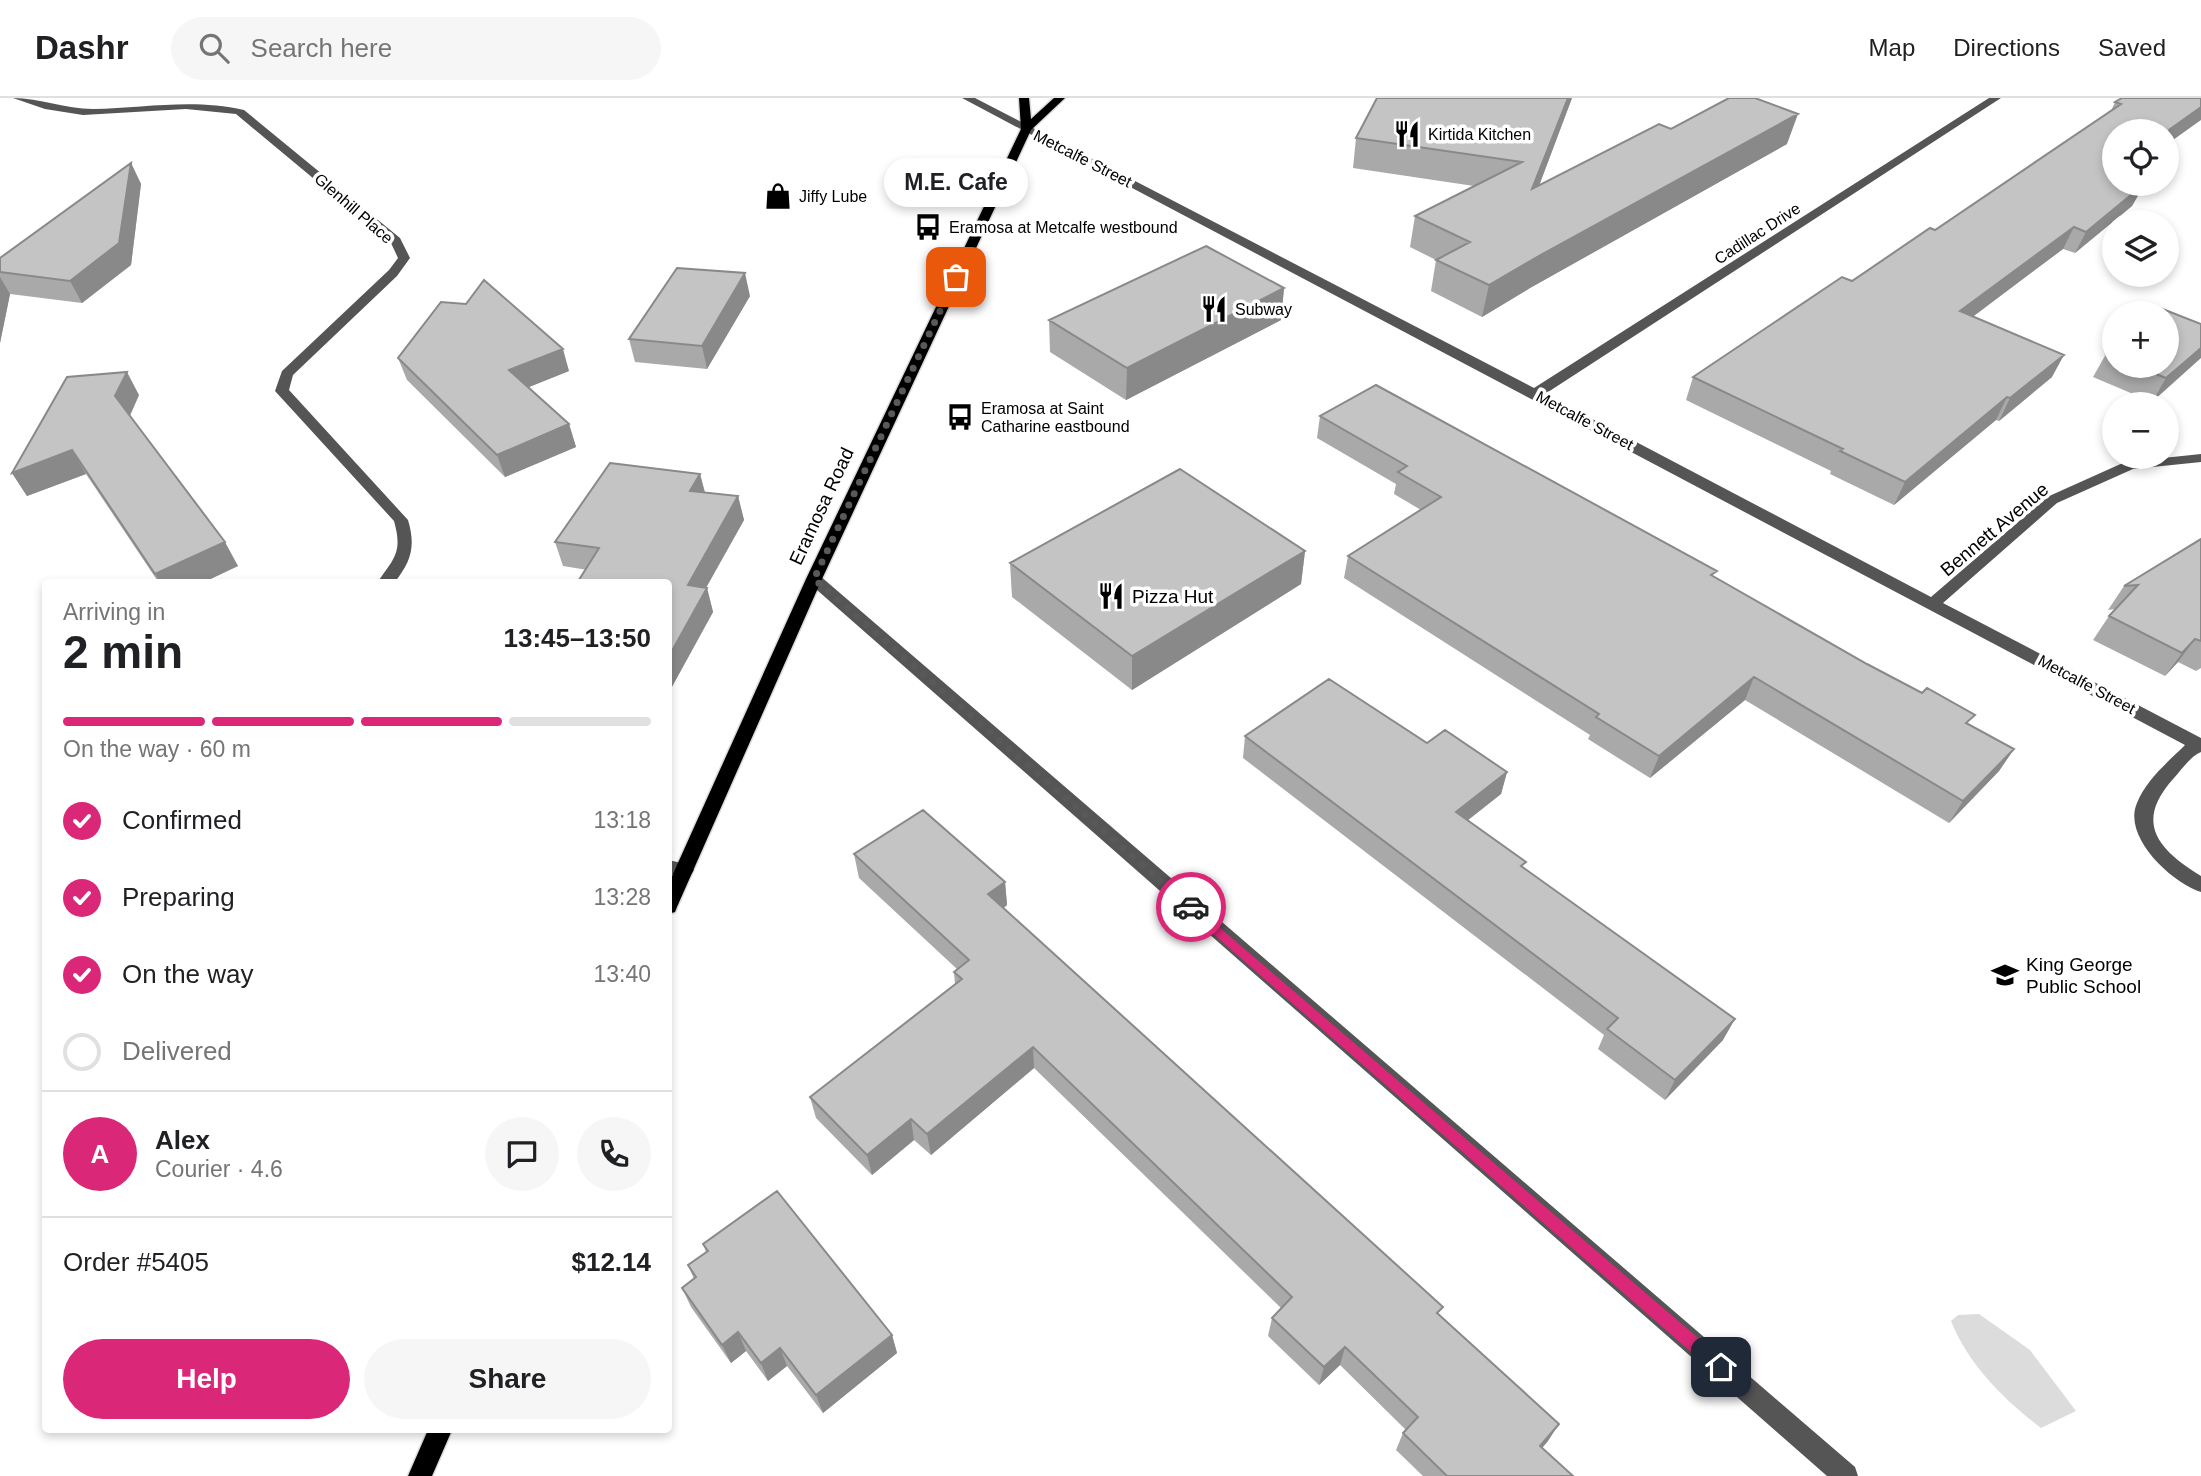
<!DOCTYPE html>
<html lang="en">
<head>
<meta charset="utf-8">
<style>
	body { margin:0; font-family:Arial,sans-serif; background:#f6f6f6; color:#202124; height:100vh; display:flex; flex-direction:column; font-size:26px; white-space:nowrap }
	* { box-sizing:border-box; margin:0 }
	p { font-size:23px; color:#757577 }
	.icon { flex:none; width:38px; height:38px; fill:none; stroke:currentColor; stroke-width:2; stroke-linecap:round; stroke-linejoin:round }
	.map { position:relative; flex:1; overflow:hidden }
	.details { position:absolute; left:42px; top:481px; width:630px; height:854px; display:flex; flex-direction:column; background:#fff; border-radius:7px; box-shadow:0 4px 10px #0003 }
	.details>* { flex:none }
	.controls { position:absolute; left:2102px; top:21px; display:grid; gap:14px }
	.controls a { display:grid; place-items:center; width:77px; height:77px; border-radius:50%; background:#fff; box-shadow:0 4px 10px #0003; font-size:35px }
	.pin { position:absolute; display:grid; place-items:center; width:60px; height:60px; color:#fff; margin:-30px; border-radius:14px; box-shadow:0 4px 10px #0006 }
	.courier { position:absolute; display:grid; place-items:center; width:70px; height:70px; margin:-35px; border:5px solid #db2777; border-radius:50%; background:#fff; color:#222; box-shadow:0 2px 9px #0007 }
	.bubble { position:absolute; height:49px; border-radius:24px; background:#fff; box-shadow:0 4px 10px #0003; font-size:23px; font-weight:600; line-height:49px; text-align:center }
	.overview em { font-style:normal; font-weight:600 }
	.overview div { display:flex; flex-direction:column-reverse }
	.overview { display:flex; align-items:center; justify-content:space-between; height:119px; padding:0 21px }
	h1 { font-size:46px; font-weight:600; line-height:52px }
	.bar { display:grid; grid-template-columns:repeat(4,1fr); gap:10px 7px; align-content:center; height:84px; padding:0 21px }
	.bar i { height:9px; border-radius:5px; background:#e0e0e0 }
	.bar .on { background:#db2777 }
	.bar p { grid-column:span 4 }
	.line { display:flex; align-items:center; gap:18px; padding:0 21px; border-top:2px solid #e0e0e0 }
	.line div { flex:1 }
	.round { display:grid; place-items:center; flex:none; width:74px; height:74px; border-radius:37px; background:#f6f6f6 }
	ol { padding:0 21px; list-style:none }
	li { display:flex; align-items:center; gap:21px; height:77px }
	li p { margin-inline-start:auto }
	li .icon { padding:7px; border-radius:50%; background:#db2777; color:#fff; stroke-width:4 }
	li:last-child { color:#757577 }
	li i { width:38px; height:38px; border:4px solid #e0e0e0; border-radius:50% }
	.primary-button { display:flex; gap:14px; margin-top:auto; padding:14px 21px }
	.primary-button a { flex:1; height:80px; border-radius:42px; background:#db2777; color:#fff; font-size:28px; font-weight:600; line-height:80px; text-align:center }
	.primary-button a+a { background:#f6f6f6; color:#202124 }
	header { display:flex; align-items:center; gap:42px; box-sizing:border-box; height:98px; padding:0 35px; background:#fff; border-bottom:2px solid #e0e0e0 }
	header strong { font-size:33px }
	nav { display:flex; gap:38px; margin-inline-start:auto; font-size:24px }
	.search { width:490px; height:63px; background:#f6f6f6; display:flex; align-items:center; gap:18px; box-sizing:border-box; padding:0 24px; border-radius:38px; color:#757577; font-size:26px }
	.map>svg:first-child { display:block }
</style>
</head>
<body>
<header>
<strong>Dashr</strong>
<div class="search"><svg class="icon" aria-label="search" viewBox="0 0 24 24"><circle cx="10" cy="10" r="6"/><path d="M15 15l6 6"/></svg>Search here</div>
<nav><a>Map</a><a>Directions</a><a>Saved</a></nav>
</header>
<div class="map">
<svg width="2201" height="1378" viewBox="0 0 2201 1378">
	<rect width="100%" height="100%" fill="#fff"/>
	<!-- green -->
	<path fill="#dcdcdc" d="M1979,1216L2030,1252L2076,1313L2041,1330C2004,1302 1968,1266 1951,1223L1958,1217Z"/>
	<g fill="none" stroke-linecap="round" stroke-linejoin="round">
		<defs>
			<path id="major" d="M1019,0H1029L1031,21L1054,0H1065L1031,32L822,481L677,809L675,814L668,816V787L806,481L1021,31Z
				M428,1332H452L432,1378H408Z"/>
		</defs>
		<!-- major casing -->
		<use href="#major" stroke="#dbdbdb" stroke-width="3"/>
		<!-- minor -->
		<path fill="#555" fill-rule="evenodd" d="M13,0C40,0 65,11 93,11C144,10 193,0 244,12L400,140L410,160L397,178L293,277L289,292L408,422C416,449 411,464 394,485H377C394,460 403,455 394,423L275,293L282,273L389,172L398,160L391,145L236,16L186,11L83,17L45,11Z
			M962,0H975L1534,290L1989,0H2001L1545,296L1931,499L2047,399L2125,364L2201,356V364L2133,371L2057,405L1943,505L2201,640V654C2191,658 2182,671 2174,680C2134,724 2157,751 2201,778V794C2172,785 2122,739 2137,705C2146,682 2168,664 2185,647Z
			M814,476L819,477L1855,1369L1858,1378H1827L809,485L806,481Z
			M668,762L691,767L694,772L691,777L685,779L668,776Z"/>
		<!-- major -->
		<use href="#major" fill="#000" fill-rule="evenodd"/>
	</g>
	<!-- wall -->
	<path fill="#a9a9a9" d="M1572,0L1539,88L1671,31L1787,46L1530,190L1482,219L1431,193L1436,162L1410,149L1415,118L1474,88L1353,70L1356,40Z
		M2122,0L2114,33L2144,90L2140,94L2132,108L2075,155L2063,151L1972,218L2052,279L1999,323L1996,322L1894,407L1830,376L1831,373L1686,302L1693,279L1935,132L2111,13L2115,4Z
		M131,65L141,86L131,167L82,205L10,196L0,245V160Z
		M1284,190L1281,222L1126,302L1050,254L1049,222Z
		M750,198L707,271L635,264L629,241Z
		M2201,226L2152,304L2093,279L2106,256L2114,249V268H2166Z
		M398,260L569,273L528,289L569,326L576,349L505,379L407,282Z
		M139,297L130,318L238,468L202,485H159L86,376L27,398L12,375Z
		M1320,318L1715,479L1969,627L2014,651L1999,673L1949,725L1745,602L1650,680L1588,641L1590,637L1344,480L1348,458L1421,412L1394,396L1396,386L1317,340Z
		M700,376L705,394L738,398L744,422L706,490H707L713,514L668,596V485L563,468L555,444Z
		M2201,441V570L2196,573L2178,564L2165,578L2093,542L2109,518L2115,511L2108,512L2124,488Z
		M1305,453L1301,486L1132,592L1012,499L1010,465Z
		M1245,638L1427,645L1507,674L1501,696L1467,723L1524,770L1723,942L1665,1002L1598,951L1604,937L1243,660Z
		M854,756L1005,784L1007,807L1004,810L1440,1217L1548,1343L1542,1350L1573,1378H1423L1396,1352L1403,1335L1406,1332L1340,1267L1319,1287L1268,1238L1272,1220L1281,1210L1034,970L931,1057L914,1042L872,1077L816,1020L810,999L955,887L954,874L957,871L859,780Z
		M703,1146L892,1237L897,1255L823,1315L787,1268L768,1283L746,1253L731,1265L691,1209L682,1190L694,1181L688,1167L706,1154Z"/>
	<!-- shaded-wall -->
	<path fill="#898989" d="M1568,0H1572L1526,122L1532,91Z
		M2201,9V22L2166,47V34Z
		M1798,16L1787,46L1530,190L1482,219L1489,187L1537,159Z
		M131,65L141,86L131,167L82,205L70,183Z
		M2135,86H2147L2144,90L2140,94L2132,108L2075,155L2086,134Z
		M2074,129L2063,151L1950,236L1960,213Z
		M745,175L750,198L707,271L702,248Z
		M0,179L10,196L0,245Z
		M1284,190L1281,222L1126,302L1127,270Z
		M2201,250V260L2152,304L2166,280Z
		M563,251L569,273L517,294L509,272Z
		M2064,257L2052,279L1999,323L2010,300Z
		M127,274L139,297L128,321L115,298Z
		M2007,299L1996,322L1894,407L1905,384Z
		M569,326L576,349L505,379L497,357Z
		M72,352L86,376L27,398L12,375Z
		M700,376L706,400L690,393Z
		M738,398L744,422L694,511L688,487Z
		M225,444L238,468L202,485H160L155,476Z
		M1305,453L1301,486L1132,592V558Z
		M707,490L713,514L668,596V560Z
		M2195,541L2178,564L2165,578L2182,555Z
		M1754,579L1745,602L1650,680L1659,658Z
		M2014,651L1999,673L1949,725L1963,703Z
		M1507,674L1501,696L1450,736L1456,714Z
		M1005,784L1007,807L990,819L988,796Z
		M1735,921L1723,942L1665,1002L1675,982Z
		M1033,949L1034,970L931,1057L927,1036Z
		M911,1021L914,1042L872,1077L867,1057Z
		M738,1234L746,1253L731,1265L722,1247Z
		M892,1237L897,1255L823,1315L816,1297Z
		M1345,1249L1340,1267L1319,1287L1324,1269Z
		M780,1250L787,1268L768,1283L761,1265Z
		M1559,1326L1548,1343L1530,1364L1540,1348Z"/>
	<!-- building -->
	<path fill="#c4c4c4" stroke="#898989" stroke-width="2" d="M1377,0H1568L1532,91L1659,26L1671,31L1729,0H1755L1798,16L1537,159L1489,187L1436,162L1470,144L1415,118L1522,64L1356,40Z
		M2122,0H2201V9L2166,34V33H2114V86L2143,87L2086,134L2074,129L1960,213L2064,257L2010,300L2007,299L1905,384L1840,353L1843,351L1693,279L1842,179L1852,183L1930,130L1935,132L2121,6L2115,4Z
		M131,65L119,145L70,183L0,174V160Z
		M1206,148L1284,190L1127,270L1049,222Z
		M677,170L745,175L702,248L629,241Z
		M484,182L563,251L509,272L569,326L497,357L398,260L441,204L466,206Z
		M2160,210L2201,226V250L2166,280L2135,268H2166V215H2154Z
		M2114,249V259L2106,256Z
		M127,274L115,298L225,444L155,476L72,352L12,375L67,279Z
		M1376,287L1717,473L1711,477L1867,566L1922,595L1927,590L1975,617L1966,625L2014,651L1963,703L1754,579L1659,658L1596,619L1599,616L1348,458L1441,399L1398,374L1407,368L1320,318Z
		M610,365L700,376L690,393L738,398L688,487L707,490L668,560V485H577L599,450L555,444Z
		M1180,371L1305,453L1132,558L1010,465Z
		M2201,441V543L2195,541L2182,555L2109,518L2138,487L2124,488Z
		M1329,581L1427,645L1445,632L1507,674L1456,714L1526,764L1521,768L1735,921L1675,982L1607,931L1618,920L1245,638Z
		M923,712L1005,784L988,796L1443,1209L1437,1215L1559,1326L1540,1348L1573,1378H1447L1403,1335L1418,1319L1345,1249L1324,1269L1272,1220L1292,1199L1033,949L927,1036L911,1021L867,1057L810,999L962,881L954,874L969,862L854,756Z
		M777,1093L892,1237L816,1297L780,1250L761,1265L738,1234L722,1247L682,1190L696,1179L688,1167L708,1153L703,1146Z"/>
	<!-- route -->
	<path fill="#db2777" d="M1191,805L1726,1264V1275H1715L1187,813V806Z"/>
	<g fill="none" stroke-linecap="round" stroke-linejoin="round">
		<!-- done -->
		<path stroke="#595959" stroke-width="7" stroke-dasharray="0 12.6" d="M956,179L814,481L1191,809"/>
	</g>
	<!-- icons -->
	<defs>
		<symbol id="restaurant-bare" viewBox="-9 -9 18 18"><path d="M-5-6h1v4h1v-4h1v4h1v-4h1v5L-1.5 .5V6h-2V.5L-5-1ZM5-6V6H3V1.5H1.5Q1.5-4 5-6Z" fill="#000" stroke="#fff" stroke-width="2.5" paint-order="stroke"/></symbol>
		<symbol id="shop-bare" viewBox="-9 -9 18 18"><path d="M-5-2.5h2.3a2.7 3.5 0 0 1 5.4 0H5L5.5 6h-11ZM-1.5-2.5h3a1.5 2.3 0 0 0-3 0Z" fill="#000" stroke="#fff" stroke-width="2.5" paint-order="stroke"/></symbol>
		<symbol id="bus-bare" viewBox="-9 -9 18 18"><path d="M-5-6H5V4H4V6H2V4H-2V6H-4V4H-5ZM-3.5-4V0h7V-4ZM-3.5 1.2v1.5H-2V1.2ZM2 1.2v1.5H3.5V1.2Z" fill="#000" stroke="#fff" stroke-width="2.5" paint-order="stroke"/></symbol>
		<symbol id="school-bare" viewBox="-9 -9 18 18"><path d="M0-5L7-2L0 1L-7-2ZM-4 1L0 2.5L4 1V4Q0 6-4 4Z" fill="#000" stroke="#fff" stroke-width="2.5" paint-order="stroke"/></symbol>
	</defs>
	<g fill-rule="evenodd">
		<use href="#restaurant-bare" x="1388" y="17" width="38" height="38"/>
		<use href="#shop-bare" x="759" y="79" width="38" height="38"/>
		<use href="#bus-bare" x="909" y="110" width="38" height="38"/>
		<use href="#restaurant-bare" x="1195" y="192" width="38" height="38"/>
		<use href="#bus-bare" x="941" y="300" width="38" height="38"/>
		<use href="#restaurant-bare" x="1092" y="479" width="38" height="38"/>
		<use href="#school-bare" x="1986" y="858" width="38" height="38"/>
	</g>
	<g text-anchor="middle" stroke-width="7" stroke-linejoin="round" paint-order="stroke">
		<!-- far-poi labels -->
		<g font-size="16" fill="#000" stroke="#fff" text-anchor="start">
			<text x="1428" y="42">Kirtida Kitchen</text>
			<text x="799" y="104">Jiffy Lube</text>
			<text x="949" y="135">Eramosa at Metcalfe westbound</text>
			<text x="1235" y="217">Subway</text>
			<text x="981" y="316">Eramosa at Saint<tspan x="981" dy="18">Catharine eastbound</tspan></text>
		</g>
		<!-- far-street labels -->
		<g font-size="16" fill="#000" stroke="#fff">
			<text transform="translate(1083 60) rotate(27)" y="6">Metcalfe Street</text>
			<text transform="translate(354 110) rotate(41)" y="6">Glenhill Place</text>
			<text transform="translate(1757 135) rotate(-33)" y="6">Cadillac Drive</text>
			<text transform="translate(1585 322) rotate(28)" y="6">Metcalfe Street</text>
			<text transform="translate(2087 586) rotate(28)" y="6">Metcalfe Street</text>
		</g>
		<!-- street labels -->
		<g font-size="19" fill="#000" stroke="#fff">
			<text transform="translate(821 408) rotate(-65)" y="7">Eramosa Road</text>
			<text transform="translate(1994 431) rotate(-40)" y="7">Bennett Avenue</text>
		</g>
		<!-- poi labels -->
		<g font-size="19" fill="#000" stroke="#fff" text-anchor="start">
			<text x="1132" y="505">Pizza Hut</text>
			<text x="2026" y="873">King George<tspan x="2026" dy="22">Public School</tspan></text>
		</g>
	</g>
</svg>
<div class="controls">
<a><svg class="icon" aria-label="locate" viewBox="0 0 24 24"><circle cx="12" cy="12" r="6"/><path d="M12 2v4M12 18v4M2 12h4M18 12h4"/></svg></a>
<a><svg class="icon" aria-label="layers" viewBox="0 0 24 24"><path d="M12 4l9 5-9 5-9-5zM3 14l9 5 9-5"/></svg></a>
<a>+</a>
<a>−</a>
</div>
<div class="pin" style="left:956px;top:179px;background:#ea580c"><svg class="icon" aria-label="bag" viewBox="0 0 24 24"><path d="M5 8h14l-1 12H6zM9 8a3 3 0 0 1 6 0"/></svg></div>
<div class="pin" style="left:1721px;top:1269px;background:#1f2937"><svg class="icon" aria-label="home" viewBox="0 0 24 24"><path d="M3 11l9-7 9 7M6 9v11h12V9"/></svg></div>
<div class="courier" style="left:1191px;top:809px"><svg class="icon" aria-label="car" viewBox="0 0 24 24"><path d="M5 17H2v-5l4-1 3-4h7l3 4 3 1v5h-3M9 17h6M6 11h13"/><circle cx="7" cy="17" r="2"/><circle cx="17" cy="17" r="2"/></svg></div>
<div class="bubble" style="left:884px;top:60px;width:144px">M.E. Cafe</div>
<section class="details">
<div class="overview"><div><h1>2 min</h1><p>Arriving in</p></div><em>13:45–13:50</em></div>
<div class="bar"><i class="on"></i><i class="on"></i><i class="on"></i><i></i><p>On the way · 60 m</p></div>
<ol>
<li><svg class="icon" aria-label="check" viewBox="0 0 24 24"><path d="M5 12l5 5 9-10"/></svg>Confirmed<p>13:18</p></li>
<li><svg class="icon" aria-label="check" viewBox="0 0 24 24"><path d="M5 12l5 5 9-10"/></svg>Preparing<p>13:28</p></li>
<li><svg class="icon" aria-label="check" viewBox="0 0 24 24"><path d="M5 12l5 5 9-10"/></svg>On the way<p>13:40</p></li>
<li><i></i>Delivered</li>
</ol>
<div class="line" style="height:126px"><b class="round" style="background:#db2777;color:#fff">A</b><div><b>Alex</b><p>Courier · 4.6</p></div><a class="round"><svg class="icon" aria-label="chat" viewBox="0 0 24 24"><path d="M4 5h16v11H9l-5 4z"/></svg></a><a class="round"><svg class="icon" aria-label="phone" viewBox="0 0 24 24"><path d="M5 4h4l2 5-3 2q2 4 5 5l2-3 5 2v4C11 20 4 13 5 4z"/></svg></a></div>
<div class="line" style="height:91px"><div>Order #5405</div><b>$12.14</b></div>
<div class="primary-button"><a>Help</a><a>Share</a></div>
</section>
</div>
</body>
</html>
